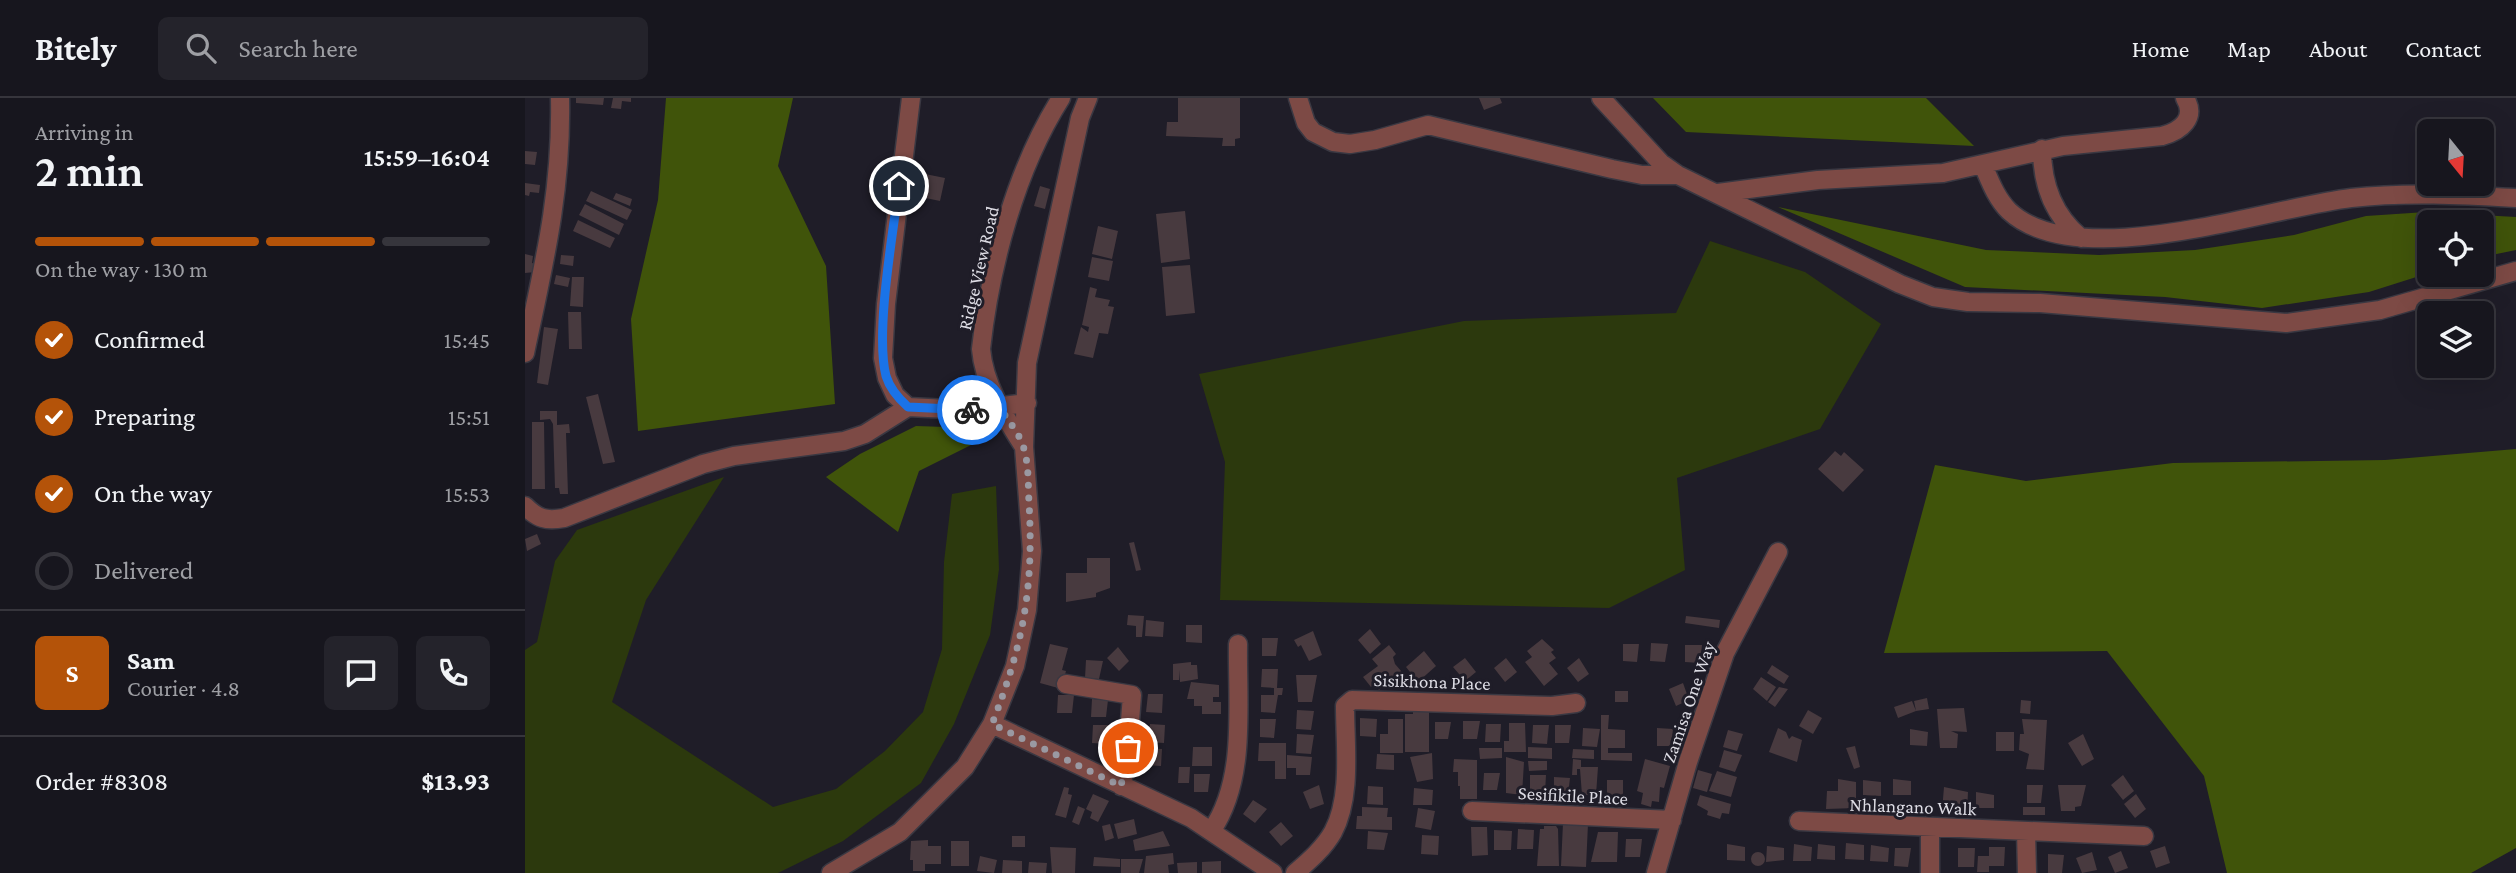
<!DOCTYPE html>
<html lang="en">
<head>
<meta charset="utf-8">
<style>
	body { margin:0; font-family:"Crimson Pro",serif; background:#24232b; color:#f1f3f6; height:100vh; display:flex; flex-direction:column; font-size:26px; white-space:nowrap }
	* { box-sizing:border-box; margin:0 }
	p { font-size:23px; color:#9e9fa4 }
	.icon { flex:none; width:38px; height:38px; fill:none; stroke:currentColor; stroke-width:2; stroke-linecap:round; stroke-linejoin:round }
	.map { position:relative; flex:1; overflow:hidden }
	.panel { display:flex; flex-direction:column; background:#17161e; width:525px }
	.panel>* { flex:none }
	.needle { width:46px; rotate:162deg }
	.buttons { position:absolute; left:1892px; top:21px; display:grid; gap:14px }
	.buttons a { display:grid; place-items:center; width:77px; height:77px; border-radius:10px; background:#17161e; box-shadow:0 7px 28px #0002,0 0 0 2px #36353c; font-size:35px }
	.pin { position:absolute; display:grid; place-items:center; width:60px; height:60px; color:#fff; margin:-30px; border:4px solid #fff; border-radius:50%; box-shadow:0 2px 7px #0007 }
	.courier { position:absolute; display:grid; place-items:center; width:70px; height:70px; margin:-35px; border:5px solid #1a73e8; border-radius:50%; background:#fff; color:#222; box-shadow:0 2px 9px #0007 }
	.head em { font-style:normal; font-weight:600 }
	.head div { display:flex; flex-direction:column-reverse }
	.head { display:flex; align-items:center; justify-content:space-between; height:119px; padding:0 35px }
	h1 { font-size:46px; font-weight:600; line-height:52px }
	.bar { display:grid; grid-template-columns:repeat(4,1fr); gap:10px 7px; align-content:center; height:84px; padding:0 35px }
	.bar i { height:9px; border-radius:5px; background:#36353c }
	.bar .selected { background:#b45309 }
	.bar p { grid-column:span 4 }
	.line { display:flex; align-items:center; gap:18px; padding:0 35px; border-top:2px solid #36353c }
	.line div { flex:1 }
	.round { display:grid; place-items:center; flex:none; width:74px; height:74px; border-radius:10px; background:#24232b }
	ol { padding:0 35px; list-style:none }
	li { display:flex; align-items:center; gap:21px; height:77px }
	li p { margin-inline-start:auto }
	li .icon { padding:7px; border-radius:50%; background:#b45309; color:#fff; stroke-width:4 }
	li:last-child { color:#9e9fa4 }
	li i { width:38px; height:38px; border:4px solid #36353c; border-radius:50% }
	header { display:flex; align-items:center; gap:42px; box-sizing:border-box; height:98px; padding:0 35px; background:#17161e; border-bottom:2px solid #36353c }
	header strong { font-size:33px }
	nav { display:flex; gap:38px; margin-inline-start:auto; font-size:24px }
	.search { width:490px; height:63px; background:#24232b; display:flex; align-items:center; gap:18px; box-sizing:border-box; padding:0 24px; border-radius:10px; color:#9e9fa4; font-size:26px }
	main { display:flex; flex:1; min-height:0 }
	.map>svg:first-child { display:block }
</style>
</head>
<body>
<header>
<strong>Bitely</strong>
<div class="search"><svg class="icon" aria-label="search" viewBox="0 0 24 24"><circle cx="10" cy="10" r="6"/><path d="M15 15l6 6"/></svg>Search here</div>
<nav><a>Home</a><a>Map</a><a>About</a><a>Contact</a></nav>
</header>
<main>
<section class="panel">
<div class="head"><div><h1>2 min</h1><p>Arriving in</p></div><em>15:59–16:04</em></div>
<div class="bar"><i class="selected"></i><i class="selected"></i><i class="selected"></i><i></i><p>On the way · 130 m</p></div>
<ol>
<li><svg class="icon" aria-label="check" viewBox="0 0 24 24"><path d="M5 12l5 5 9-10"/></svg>Confirmed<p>15:45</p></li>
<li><svg class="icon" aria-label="check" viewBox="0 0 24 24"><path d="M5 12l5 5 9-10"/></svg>Preparing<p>15:51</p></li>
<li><svg class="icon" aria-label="check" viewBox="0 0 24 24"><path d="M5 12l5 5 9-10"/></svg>On the way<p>15:53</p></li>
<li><i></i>Delivered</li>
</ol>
<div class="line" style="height:126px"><b class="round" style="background:#b45309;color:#fff">S</b><div><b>Sam</b><p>Courier · 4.8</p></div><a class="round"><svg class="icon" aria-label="chat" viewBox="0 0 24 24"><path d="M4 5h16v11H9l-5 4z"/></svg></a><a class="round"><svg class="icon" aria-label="phone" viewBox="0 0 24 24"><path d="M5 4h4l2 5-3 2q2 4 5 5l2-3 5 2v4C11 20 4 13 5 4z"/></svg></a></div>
<div class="line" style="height:91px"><div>Order #8308</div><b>$13.93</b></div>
</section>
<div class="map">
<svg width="1991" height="775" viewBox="0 0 1991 775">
	<rect width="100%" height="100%" fill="#1f1d28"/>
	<!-- green -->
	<path fill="#2c390d" d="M1185,143L1280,174L1356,226L1295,331L1152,380L1160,472L1084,510L695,502L700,364L674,276L939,223L1151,215Z
		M199,379L121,502L87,604L248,709L311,691L360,653L398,614L417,551L419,464L427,396L471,388L474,471L465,537L429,626L396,685L318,743L253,775H0V552L12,544L30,463L52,432Z"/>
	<!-- forest -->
	<path fill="#40540a" d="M141,0H268L253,68L301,168L310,306L113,333L106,221L133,102Z
		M1128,0H1401L1449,48L1161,34Z
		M1253,109L1461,152L1574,157L1670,152L1769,137L1841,118L1901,114L1991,119V152L1957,159L1956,124H1904V175L1844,194L1737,210L1640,199L1440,189Z
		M391,328L450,330L452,344L394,373L373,434L301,379L335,356Z
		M1991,351V750L1946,775H1702L1679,678L1582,553L1359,555L1410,367L1501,383L1648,365L1860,362Z"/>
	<!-- building -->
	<path fill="#483a3f" d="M51,0H79L78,7L51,5Z
		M88,0H106V4L97,3L96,11L86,10Z
		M653,0H715V40L710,41V48H697L698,40L641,38L642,24H653Z
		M954,0H975L977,5L959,12Z
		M0,53L12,54L10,67L0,66Z
		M395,75L420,80L415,103L391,98Z
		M0,85L15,87L14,95L5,94L4,98L0,97Z
		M515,88L525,91L520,111L509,108Z
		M66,93L107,112L102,122L61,103Z
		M91,95L107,101L105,108L88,101Z
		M60,106L99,126L94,137L54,117Z
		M660,113L665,161L636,165L631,116Z
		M53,122L90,140L85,150L48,133Z
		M573,128L593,133L587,161L567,156Z
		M0,156L8,158L7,165L12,166L10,174L0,175Z
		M36,157L49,158L48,168L35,166Z
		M567,159L588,163L584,183L563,179Z
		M665,167L670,215L641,218L637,169Z
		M31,177L45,180L43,189L29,186Z
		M47,179H59L58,209L45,208Z
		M565,189L572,191L570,199L585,202L583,208L589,209L583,236L574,235L568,260L549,256L556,229L563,234L564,229L557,227Z
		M43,214H56L57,251H44Z
		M19,229L33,231L23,287L12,285Z
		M73,296L90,364L78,366L61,299Z
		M15,313H32V327L44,326L45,335H41L43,396H35L34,390H30L28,326L25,321L15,322Z
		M7,324H19L20,391H7Z
		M1310,353L1316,358L1319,354L1339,372L1318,394L1293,371Z
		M12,436L16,446L2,453L0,441Z
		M609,444L616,472L611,473L604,445Z
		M562,460H585V490L571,495V499L541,504V475H562Z
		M603,517L619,518L617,539H611V528L602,527Z
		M1161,518L1195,522L1194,530L1160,525Z
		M621,522L639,524L638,539L620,538Z
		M661,527H677V545L661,544Z
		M845,531L856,546L845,556L833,542Z
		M788,533L797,557L784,563L776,547L773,549L769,542Z
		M737,540H753L751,558H737Z
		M1017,541L1029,552L1026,554L1031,560L1024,565L1033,576L1019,588L1000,564L1007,559L1002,553Z
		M1126,545L1143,546L1140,564L1125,563Z
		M525,546L543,550L537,572L541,573L538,584L534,583L533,590L515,585Z
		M1098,546H1114L1112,564L1098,563Z
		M864,547L871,556L868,559L870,566L877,574L854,592L849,586L846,589L838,579L853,568L847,561Z
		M1160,547H1177L1175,565L1160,564Z
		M593,549L604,563L594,573L582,560Z
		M899,553L911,568L893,584L881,569Z
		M940,560L951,574L940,583L928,569Z
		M981,560L992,574L980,584L969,570Z
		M1054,560L1064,576L1053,584L1042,570Z
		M561,562L578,563L574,581L560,580Z
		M666,564V567H672L673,581L655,584L654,572V582H648V566Z
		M1247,567L1264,578L1259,586L1242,575Z
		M737,571H753L752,590H758L757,597H753L750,615L736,614V597H749V590L736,589Z
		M771,577H792L787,604H773Z
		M1236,579L1251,589L1242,603L1228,591Z
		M666,584L694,587V599H688V604H696V616H677V608H669V601H662Z
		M1158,585L1164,602L1151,608L1144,591Z
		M1254,589L1263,591L1250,609L1243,604Z
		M1090,593H1103V604H1090Z
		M623,596H638L637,615L621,614Z
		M533,597H549L547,615H532Z
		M1402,600L1404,611L1391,613L1389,603Z
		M567,601L583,602L581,619H566Z
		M1496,602L1506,603L1505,616L1495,615Z
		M1387,603L1391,613L1373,620L1369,609Z
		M1439,610L1442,634L1426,633L1433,636L1432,650H1415L1412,611Z
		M888,611H904V654H880V616H888Z
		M772,612L789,613L786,632L771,631Z
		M1283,612L1297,620L1288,636L1274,628Z
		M1076,617H1084L1083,631L1100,632V650H1083V655H1107V663L1076,662Z
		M835,620L852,621L851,639L835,638Z
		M735,621H751L749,640L735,639Z
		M863,621H878V655H855V636H863Z
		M1497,621L1522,622L1519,672L1501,671L1504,656L1494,652L1495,636H1499Z
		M938,623H955L952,641H938Z
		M910,624H926L923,641H910Z
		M984,625H1000L1001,654H979V643H984Z
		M625,626L640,627L639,645L622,644Z
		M961,626H976L975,644H960Z
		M568,627H584L582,646L567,645Z
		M1008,627H1024L1022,646L1007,645Z
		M1030,627H1046L1044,645H1030Z
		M1058,630L1075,631L1072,649L1057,648Z
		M1132,630L1148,631L1146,648H1132Z
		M1253,630L1261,634L1264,641L1267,638L1277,642L1272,664L1244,654Z
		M1385,631L1403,634L1402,648L1385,647Z
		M1203,632L1218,636L1212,653L1198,649Z
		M1471,634H1489V653H1471Z
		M772,636L789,637L786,656L771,655Z
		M1558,636L1569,661L1557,668L1543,645Z
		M734,645H761V681H750V663H733Z
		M1330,648L1335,669L1329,671L1321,650Z
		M668,649H687V668H667Z
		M1003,649L1027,650V661L1003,660Z
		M621,650L637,651L636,668L620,667Z
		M954,650H977V660L955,661Z
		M1048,651L1069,652V661L1047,660Z
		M1199,652L1217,657L1210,674L1194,669Z
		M907,655L908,681L892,684L885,659Z
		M852,656L869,657V672L851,671Z
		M762,657L787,659L785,677H771V670H762Z
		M981,659L999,664L997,697L981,695Z
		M929,661L952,662V701H935V688H933V674H928Z
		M1048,661L1056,662V669H1073L1071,697H1057L1055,671H1052V677H1047Z
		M1120,661L1145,668L1139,690L1135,689L1134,704L1127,703L1126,709L1116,706L1118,695L1112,693Z
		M1003,663H1022V672L1004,673Z
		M654,669H665L664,685H653Z
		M1173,672L1187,676L1182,694L1168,690Z
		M1192,673L1212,679L1206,699L1184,693Z
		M959,675H975L972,692H958Z
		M669,676H685L683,694H669Z
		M1005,677H1021L1020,695H1005Z
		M1598,677L1609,693L1598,702L1586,687Z
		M1029,679L1045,680L1043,697H1029Z
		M1313,681L1331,684V710L1301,711L1302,693H1313Z
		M1368,681L1386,683V697H1368Z
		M1082,682H1098V701H1082Z
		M1338,682L1356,684V698L1338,697Z
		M794,687L799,706L785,711L778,694Z
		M1502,687H1518L1516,705H1502Z
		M1533,687H1561L1556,708L1550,709V713H1536Z
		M843,688L858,689V707L842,706Z
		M539,689L544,690L543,696L547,697L541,720L530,717Z
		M1419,689L1443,694L1442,715L1417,713Z
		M889,690L908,692L907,707H888Z
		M1451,694L1469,697V710H1451Z
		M568,696L584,703L573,724L565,720L567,714L561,711Z
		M1611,696L1621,711L1610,720L1599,706Z
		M1175,697L1206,706L1204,716L1197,715L1195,721L1182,717L1183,713L1172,707Z
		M728,702L742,711L730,725L718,716Z
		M553,708L560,711L554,727L547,724Z
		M837,709L863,710L862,719H867V732L831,731L832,718H837Z
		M1498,709H1520V717H1498Z
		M893,710L910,713L906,732L890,729Z
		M609,721L612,736L593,741L589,726Z
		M756,724L768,738L756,748L744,734Z
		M1038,725L1063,726L1061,769L1036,768Z
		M585,726L589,740L580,743L577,728Z
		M1019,728H1031L1033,731L1034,768H1012L1015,731H1019Z
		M946,729H962L963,757L947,758Z
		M993,731L1009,732L1008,751H992Z
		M969,732L987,733L986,752H969Z
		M638,733L645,748L610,753L608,742Z
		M843,733L863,735L859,752L842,751Z
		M1073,734H1093L1092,764H1066Z
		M897,737L914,738L913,757L896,756Z
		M487,738H500V749H487Z
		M1101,741H1117L1115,759H1100Z
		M403,742V748H416V766H400V773H388V762H385L386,743Z
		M426,743H444V768H426Z
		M1321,745L1339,747V762L1320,761Z
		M1202,746L1220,749V763L1202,762Z
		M1269,746L1287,749L1286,763H1268Z
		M1293,746L1310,748V762L1292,761Z
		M1346,747L1364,750L1363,764L1345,763Z
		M1242,748L1259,750V762L1241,764Z
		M1640,748L1645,765L1631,770L1625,753Z
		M525,749L551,750L550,775H527Z
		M1464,749H1480L1479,768H1464V774H1452L1453,758H1464Z
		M1370,750H1386L1383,769L1369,768Z
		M1433,750H1450L1449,769H1433Z
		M1596,753L1603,770L1590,775L1583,759Z
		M1567,754L1572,772L1557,775L1551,760Z
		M1226 761a7 7 0 1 1 14 0a7 7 0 1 1-14 0Z
		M648,755L649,766L643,767L644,775H619L621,758Z
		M1523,756L1539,757L1537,775H1523Z
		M455,758L472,762L469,775L452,773Z
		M569,759L595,761V769L568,768Z
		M596,761H618L614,775H596Z
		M478,762L497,763V775H477Z
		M696,763V775H677V764Z
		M504,764L522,765L521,775H503Z
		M672,764V775H653L652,765Z"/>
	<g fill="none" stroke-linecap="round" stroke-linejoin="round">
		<defs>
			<path id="minor" d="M386,0L361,206L358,260L362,280L370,297L383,309L444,312L502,305
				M773,0L781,25L788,34L808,44L825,46L850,42L903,27L1087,71L1117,77H1153
				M1076,0L1136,65L1153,77L1375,186L1408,199L1443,204L1515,205L1761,225L1855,212L1991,173
				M1517,51C1517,86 1528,117 1556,140
				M1458,67C1465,83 1471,100 1484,113C1553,177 1741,110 1826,100C1881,94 1936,97 1991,100
				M1193,95L1293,82L1418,75L1538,48L1637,38C1656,33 1672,20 1660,0
				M0,255C19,166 37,93 35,0
				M499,349C480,319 459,287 456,251C465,168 491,71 536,0
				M0,408C13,421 21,423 39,420L178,366L209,358L319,343L340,336L383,309
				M541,586L607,597L602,662L596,688
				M467,626L666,720L748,775
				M947,713L1147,722
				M1274,723L1619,738
				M1405,729V775
				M687,732C722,680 712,607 713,546
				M1501,733L1502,775
				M306,775L375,734L440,669L467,626L490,568L502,512L507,453L499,349L502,265L555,20L563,0
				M770,775C784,763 799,750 808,734C827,699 820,647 820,608L827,602L1027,608L1051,605
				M1131,775L1163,664L1200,555L1253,454"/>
		</defs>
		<!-- minor casing -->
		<use href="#minor" stroke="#3a3842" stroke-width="21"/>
		<!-- minor -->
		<use href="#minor" stroke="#7d4a45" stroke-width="18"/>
	</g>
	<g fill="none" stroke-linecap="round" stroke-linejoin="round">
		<!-- done -->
		<path stroke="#9a99a2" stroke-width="7" stroke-dasharray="0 12.6" d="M447,312L475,309C482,322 496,337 499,351C504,368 503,387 504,405C509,490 498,547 467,626L596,688L603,650"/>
		<!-- route -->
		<path stroke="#1a73e8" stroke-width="9" d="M374,88C368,135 350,235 361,278C365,291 373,300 383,309L447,312"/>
	</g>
	<g text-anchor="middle" stroke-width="6" stroke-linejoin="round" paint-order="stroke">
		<!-- street labels -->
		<g font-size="19" fill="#dddce4" stroke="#1f1d28">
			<text transform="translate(453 170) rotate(-77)" y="7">Ridge View Road</text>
			<text transform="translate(907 583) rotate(2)" y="7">Sisikhona Place</text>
			<text transform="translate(1163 604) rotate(-71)" y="7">Zamisa One Way</text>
			<text transform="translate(1048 697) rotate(3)" y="7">Sesifikile Place</text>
			<text transform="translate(1388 708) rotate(2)" y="7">Nhlangano Walk</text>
		</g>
	</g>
</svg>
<div class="buttons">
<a><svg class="needle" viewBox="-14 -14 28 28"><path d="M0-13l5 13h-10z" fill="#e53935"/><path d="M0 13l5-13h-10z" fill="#9e9fa4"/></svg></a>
<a><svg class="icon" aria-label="locate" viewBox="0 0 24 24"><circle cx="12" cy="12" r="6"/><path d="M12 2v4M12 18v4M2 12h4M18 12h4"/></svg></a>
<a><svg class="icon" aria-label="layers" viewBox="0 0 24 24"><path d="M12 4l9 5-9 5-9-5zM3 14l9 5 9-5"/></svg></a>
</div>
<div class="pin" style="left:603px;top:650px;background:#ea580c"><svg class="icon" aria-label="bag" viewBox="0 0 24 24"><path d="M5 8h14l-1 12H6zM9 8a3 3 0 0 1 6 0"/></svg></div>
<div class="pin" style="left:374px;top:88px;background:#1f2937"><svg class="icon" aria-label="home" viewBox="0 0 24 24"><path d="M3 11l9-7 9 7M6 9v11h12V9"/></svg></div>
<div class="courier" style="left:447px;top:312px"><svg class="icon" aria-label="bike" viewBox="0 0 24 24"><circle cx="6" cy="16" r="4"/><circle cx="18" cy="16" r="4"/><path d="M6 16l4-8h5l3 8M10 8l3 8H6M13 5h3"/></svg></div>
</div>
</main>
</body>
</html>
